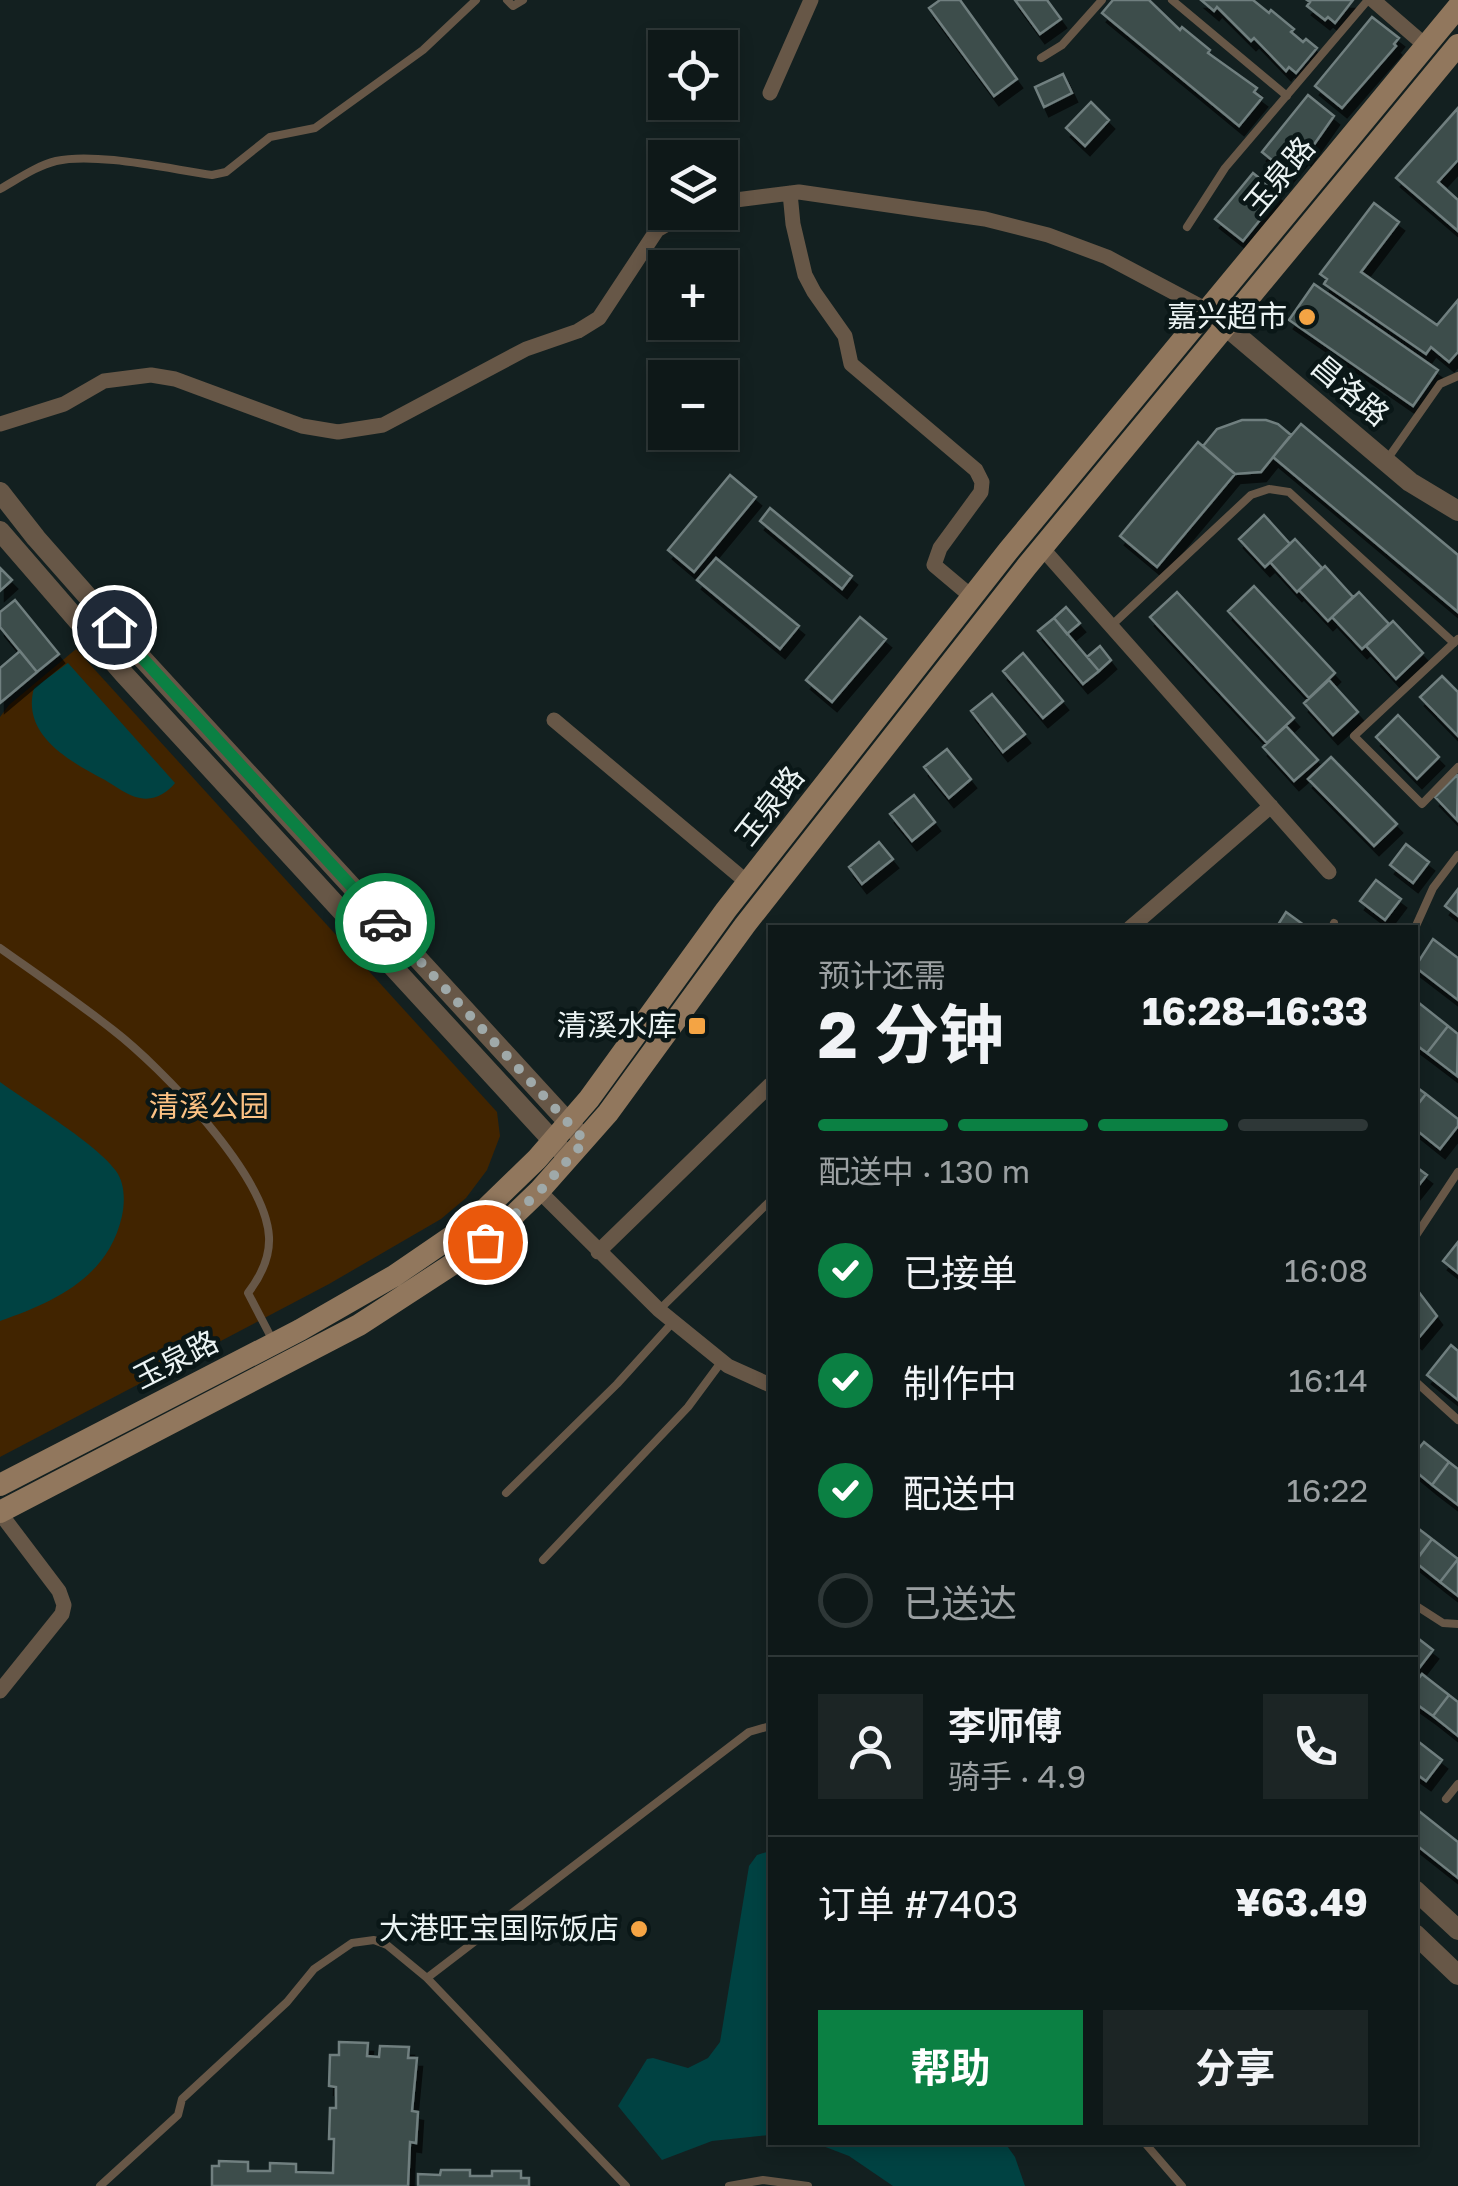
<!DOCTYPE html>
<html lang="zh">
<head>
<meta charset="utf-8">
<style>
	body { margin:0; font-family:"Golos Text","Noto Sans SC",sans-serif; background:#1c2525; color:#f1f3f6; height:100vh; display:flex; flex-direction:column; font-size:38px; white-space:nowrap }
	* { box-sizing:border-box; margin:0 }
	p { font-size:32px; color:#9ba0a2 }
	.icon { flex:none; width:55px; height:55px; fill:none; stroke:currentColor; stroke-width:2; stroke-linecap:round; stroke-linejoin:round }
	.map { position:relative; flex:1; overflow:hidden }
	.sheet { position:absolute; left:768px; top:925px; width:650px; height:1220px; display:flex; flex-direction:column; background:#0e1818; border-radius:0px; box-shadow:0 5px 15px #0003,0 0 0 2px #2e3737 }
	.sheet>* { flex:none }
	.tools { position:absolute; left:648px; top:30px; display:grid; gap:20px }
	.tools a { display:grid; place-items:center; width:90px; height:90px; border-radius:0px; background:#0e1818; box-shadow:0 5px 15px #0003,0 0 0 2px #2e3737; font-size:50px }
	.pin { position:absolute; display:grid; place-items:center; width:85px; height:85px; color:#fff; margin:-42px; border:5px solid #fff; border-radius:50%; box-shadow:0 2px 10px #0007 }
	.courier { position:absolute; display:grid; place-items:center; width:100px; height:100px; margin:-50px; border:8px solid #0b8043; border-radius:50%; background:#fff; color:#222; box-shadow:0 2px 12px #0007 }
	.overview em { font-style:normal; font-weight:700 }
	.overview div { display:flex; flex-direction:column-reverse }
	.overview { display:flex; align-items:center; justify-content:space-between; height:170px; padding:0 50px }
	h1 { font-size:65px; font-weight:700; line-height:75px }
	.bar { display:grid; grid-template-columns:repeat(4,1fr); gap:15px 10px; align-content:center; height:120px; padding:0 50px }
	.bar i { height:12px; border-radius:8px; background:#2e3737 }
	.bar .active { background:#0b8043 }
	.bar p { grid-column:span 4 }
	.line { display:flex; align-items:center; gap:25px; padding:0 50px; border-top:2px solid #2e3737 }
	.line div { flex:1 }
	.round { display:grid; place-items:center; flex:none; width:105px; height:105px; border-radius:0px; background:#1c2525 }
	ol { padding:0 50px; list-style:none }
	li { display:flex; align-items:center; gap:30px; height:110px }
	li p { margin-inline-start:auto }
	li .icon { padding:10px; border-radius:50%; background:#0b8043; color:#fff; stroke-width:4 }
	li:last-child { color:#9ba0a2 }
	li i { width:55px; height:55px; border:5px solid #2e3737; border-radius:50% }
	.button { display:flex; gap:20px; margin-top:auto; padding:20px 50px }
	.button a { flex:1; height:115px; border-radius:0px; background:#0b8043; color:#fff; font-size:40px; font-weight:700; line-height:115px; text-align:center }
	.button a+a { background:#1c2525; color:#f1f3f6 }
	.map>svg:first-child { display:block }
</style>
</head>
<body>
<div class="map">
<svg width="1458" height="2186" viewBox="0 0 1458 2186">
	<defs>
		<filter id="shadow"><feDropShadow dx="5" dy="9" stdDeviation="0" flood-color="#0009"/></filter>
	</defs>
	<rect width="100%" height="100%" fill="#132020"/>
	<!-- green -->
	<path fill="#412400" d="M76,649L497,1112L500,1136L487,1170L466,1198L441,1219L329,1284L0,1457V717L9,705Z"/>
	<!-- water -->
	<path fill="#004242" d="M68,663L175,783C167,793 154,801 140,798C128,796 115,786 105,780C69,761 21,735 34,688Z
		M0,1082C29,1103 98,1145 116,1171C125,1183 125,1202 122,1216C108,1278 54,1302 0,1321Z
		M770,1851V2135L712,2141L662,2160L618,2106L647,2059L653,2058L688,2068L708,2058L720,2042L749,1866L757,1855Z
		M815,2143H1005L1015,2157L1025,2186H893L849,2156Z"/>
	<!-- building -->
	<path fill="#3e4d4c" stroke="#707f7f" stroke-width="2.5" filter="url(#shadow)" d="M940,0H960L1017,79L994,96L929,8Z
		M1015,0H1047L1061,19L1040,34Z
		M1113,0H1149L1180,30L1182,27L1210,50L1208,53L1257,88L1254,92L1262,98L1239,126L1102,13Z
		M1201,0H1253L1269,13L1271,10L1294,29L1291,32L1303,42L1306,39L1317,48L1296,73L1289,67L1286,71L1254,38L1251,41L1217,7L1214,11Z
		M1307,0H1353L1335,23L1328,17L1325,20L1307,6L1310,2Z
		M1372,17L1399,38L1394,44L1396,46L1342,108L1315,86Z
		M1063,74L1072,93L1044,107L1035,87Z
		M1308,95L1334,116L1306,156L1304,154L1288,173L1262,152Z
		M1091,102L1109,120L1085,146L1066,128Z
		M1458,108V160L1438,182L1458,200V231L1396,178Z
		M1253,173L1280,195L1243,241L1215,219Z
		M1374,203L1399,222L1361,272L1437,325L1458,300V352L1449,362L1431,347L1426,354L1324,284L1327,279L1320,274Z
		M1314,284L1438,370L1413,406L1289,320Z
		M1242,420H1266L1278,424L1291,435L1261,472L1235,474L1203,446L1217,429Z
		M1301,424L1458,555V612L1273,457Z
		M1198,442L1235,474L1157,567L1120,536Z
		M730,475L756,497L694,572L668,550Z
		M770,508L852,576L842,589L760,521Z
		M1264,515L1290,544L1265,567L1239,539Z
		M1295,539L1322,568L1297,592L1270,562Z
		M716,558L799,626L780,649L697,580Z
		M1325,566L1353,597L1328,621L1299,590Z
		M0,568L12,580L0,591Z
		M1254,586L1335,673L1309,698L1228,611Z
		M1177,592L1294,718L1267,743L1150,617Z
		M1359,592L1389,624L1362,649L1332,617Z
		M15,600L59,654L37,672L0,627V612Z
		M1066,607L1080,623L1067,634L1054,618Z
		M860,617L886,639L832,702L806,680Z
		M1054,618L1099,671L1083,684L1038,631Z
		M1393,621L1423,653L1396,679L1366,646Z
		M1100,646L1111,660L1099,671L1087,657Z
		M20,651L37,672L0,703V668Z
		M1023,653L1063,701L1043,718L1003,671Z
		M1442,676L1458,692V736L1420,697Z
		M1329,680L1358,712L1333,735L1304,703Z
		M992,694L1025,734L1003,752L971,711Z
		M1398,715L1439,757L1417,779L1376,737Z
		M1286,726L1318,760L1294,781L1263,747Z
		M947,749L971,779L949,798L924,767Z
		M1331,757L1397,824L1374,846L1308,779Z
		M1457,775L1458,776L1457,820L1435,797Z
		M914,795L935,822L912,841L890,814Z
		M879,842L893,859L862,884L849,867Z
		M1406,844L1429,862L1413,883L1390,865Z
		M1376,880L1401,899L1385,920L1360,901Z
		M1458,889V916L1445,906Z
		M1286,912L1308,928H1276Z
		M1433,939L1458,958V1000L1415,967Z
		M1419,1003L1448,1026L1427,1053L1415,1044V1008Z
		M1448,1026L1458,1034L1457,1076L1427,1053Z
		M1415,1086L1426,1094L1415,1108Z
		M1426,1094L1458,1119V1126L1440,1149L1415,1129V1108Z
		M1415,1166L1427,1175L1415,1190Z
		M1458,1242V1273L1443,1261Z
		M1415,1287L1437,1316L1417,1340L1415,1338Z
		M1451,1345L1458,1351V1400L1427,1375Z
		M1424,1442L1449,1462L1432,1485L1415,1471V1453Z
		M1449,1462L1458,1469V1505L1432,1485Z
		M1415,1526L1432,1539L1415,1561Z
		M1432,1539L1458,1559L1440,1582L1415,1562Z
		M1458,1559V1596L1440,1582Z
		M1415,1636L1433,1650L1416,1672L1415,1671Z
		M1422,1674L1449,1695L1433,1716L1415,1703V1683Z
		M1449,1695L1458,1702V1736L1433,1716Z
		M1415,1739L1442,1760L1426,1781L1415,1773Z
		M1415,1808L1458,1842V1878L1415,1844Z
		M339,2042L368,2043L367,2056L379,2057L380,2046L409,2047L408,2058H417L412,2111L418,2112L416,2143L410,2142L408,2186H212V2166H219V2161L248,2162V2171H270V2163L296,2164V2172L333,2173L334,2139H329L330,2108H336V2087L329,2086L330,2055H339Z
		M441,2170H470V2176H492V2171H521V2178H529V2186H418V2174L440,2175Z"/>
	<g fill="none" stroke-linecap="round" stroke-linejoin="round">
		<!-- service -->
		<path stroke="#675747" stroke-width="8" d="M507,0L513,6L523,0
			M1172,0L1287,96
			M1041,58L1062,45L1102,0
			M0,189C18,179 36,166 56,161C96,152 169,169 212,175L226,172L270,137L315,128L423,50L476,0
			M1187,227L1225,168L1368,0
			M1386,461L1440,384L1458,376
			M1112,625L1251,495L1269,489L1289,492L1454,643
			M1458,639L1354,736L1422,804L1458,767
			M1332,928L1334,923
			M1415,928L1433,888L1458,855
			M0,948C38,975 76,1001 113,1030C161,1067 266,1175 269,1237C270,1258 261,1276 248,1293L272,1339
			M1415,1237L1458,1172
			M659,1310L770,1201
			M1415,1381L1458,1420
			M506,1493L617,1384L673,1322
			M543,1560L688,1407L722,1361
			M1415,1605L1443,1623L1458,1624
			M1446,1799L1458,1784
			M427,1978L749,1732L770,1726
			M1144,2142L1182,2186
			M100,2186L178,2115L182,2099L287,2002L314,1969L352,1943L374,1940L387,1945L427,1978L626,2186
			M729,2186L763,2180L808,2186"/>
		<!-- minor -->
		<path stroke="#675747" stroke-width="15" d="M1373,0L1426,46
			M770,93L811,0
			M790,193L793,224L805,275L814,292L845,336L851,364L976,470L982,482L981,492L940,548L934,565L972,597
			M720,202L799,192L985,219L1048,235L1107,257L1207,310
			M0,424L64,404L104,381L151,375L175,379L302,426L338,432L383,425L526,349L578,331L599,318L657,230L688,212
			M1042,548L1329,872
			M554,720L748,883
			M1130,928L1271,806
			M539,1191L659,1310L728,1366L770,1385
			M598,1252L770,1085
			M0,1513L59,1591L64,1605L62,1614L0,1691"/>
		<!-- tertiary -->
		<path stroke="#675747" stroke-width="20" d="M1207,310L1410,482L1458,511
			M0,492L36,538L141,657L577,1132
			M0,531L123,673L563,1152
			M1415,1890L1458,1930
			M1415,1934L1458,1975"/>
		<!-- secondary -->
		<path stroke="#91775d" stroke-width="22" d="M0,1485L300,1330L394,1276L470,1224L537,1159L589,1099L726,910L1008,551L1458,7
			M0,1512L359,1325L485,1243L539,1191L608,1113L745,925L1027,566L1458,45"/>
	</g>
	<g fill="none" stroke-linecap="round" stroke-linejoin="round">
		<!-- done -->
		<path stroke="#9fa9a9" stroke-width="10" stroke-dasharray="0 18" d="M385,923L585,1141L540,1191L485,1242"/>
		<!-- route -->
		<path stroke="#0b8043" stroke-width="12" d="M114,627L385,923"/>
	</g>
	<!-- markers -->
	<g fill="#f4a444" stroke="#0a1717" stroke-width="4">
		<circle cx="1307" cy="317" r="10"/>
		<rect x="687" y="1016" width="20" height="20" rx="5"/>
		<circle cx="639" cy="1929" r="10"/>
	</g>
	<g text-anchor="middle" stroke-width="9" stroke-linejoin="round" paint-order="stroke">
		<!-- street labels -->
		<g font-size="30" fill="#ebf3f3" stroke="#0a1717">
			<text transform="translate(1280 176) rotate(-50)" y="10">玉泉路</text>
			<text transform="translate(1350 391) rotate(40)" y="10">昌洛路</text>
			<text transform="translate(770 806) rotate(-52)" y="10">玉泉路</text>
			<text transform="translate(176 1360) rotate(-27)" y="10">玉泉路</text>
		</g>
		<!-- poi labels -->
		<g font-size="30" fill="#ebf3f3" stroke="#0a1717" text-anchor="end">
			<text x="1287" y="327">嘉兴超市</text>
			<text x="677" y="1036">清溪水库</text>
			<text x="619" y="1939">大港旺宝国际饭店</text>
		</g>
		<!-- park labels -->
		<g font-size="30" fill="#fcc284" stroke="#0a1717">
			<text x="209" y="1117">清溪公园</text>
		</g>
	</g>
</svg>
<div class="tools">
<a><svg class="icon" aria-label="locate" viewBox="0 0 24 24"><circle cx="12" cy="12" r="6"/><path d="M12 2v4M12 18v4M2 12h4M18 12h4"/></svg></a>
<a><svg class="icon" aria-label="layers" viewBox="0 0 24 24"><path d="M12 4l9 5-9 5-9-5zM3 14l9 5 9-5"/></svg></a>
<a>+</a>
<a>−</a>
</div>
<div class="pin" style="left:485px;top:1242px;background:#ea580c"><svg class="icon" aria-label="bag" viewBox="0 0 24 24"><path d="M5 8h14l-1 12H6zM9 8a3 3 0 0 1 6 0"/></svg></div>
<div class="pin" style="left:114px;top:627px;background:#1f2937"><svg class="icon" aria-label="home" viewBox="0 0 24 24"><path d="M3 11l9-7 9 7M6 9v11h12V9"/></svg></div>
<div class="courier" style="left:385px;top:923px"><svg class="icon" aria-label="car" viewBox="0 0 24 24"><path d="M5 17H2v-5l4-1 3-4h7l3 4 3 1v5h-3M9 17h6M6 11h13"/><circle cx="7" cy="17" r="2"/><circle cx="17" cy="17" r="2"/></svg></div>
<section class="sheet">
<div class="overview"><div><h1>2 分钟</h1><p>预计还需</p></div><em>16:28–16:33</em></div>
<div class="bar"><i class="active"></i><i class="active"></i><i class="active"></i><i></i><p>配送中 · 130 m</p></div>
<ol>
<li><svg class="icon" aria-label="check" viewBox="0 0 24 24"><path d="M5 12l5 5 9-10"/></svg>已接单<p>16:08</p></li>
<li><svg class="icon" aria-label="check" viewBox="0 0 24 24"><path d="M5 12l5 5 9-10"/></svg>制作中<p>16:14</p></li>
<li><svg class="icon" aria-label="check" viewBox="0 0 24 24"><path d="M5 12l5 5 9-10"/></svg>配送中<p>16:22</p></li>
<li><i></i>已送达</li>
</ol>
<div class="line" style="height:180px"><a class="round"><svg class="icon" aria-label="person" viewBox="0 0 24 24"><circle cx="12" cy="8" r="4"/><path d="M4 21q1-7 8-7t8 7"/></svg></a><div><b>李师傅</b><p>骑手 · 4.9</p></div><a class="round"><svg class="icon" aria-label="phone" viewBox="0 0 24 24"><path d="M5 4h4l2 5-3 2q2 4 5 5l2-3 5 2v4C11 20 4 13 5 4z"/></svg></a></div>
<div class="line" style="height:130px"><div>订单 #7403</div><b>¥63.49</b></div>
<div class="button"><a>帮助</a><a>分享</a></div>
</section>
</div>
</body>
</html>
